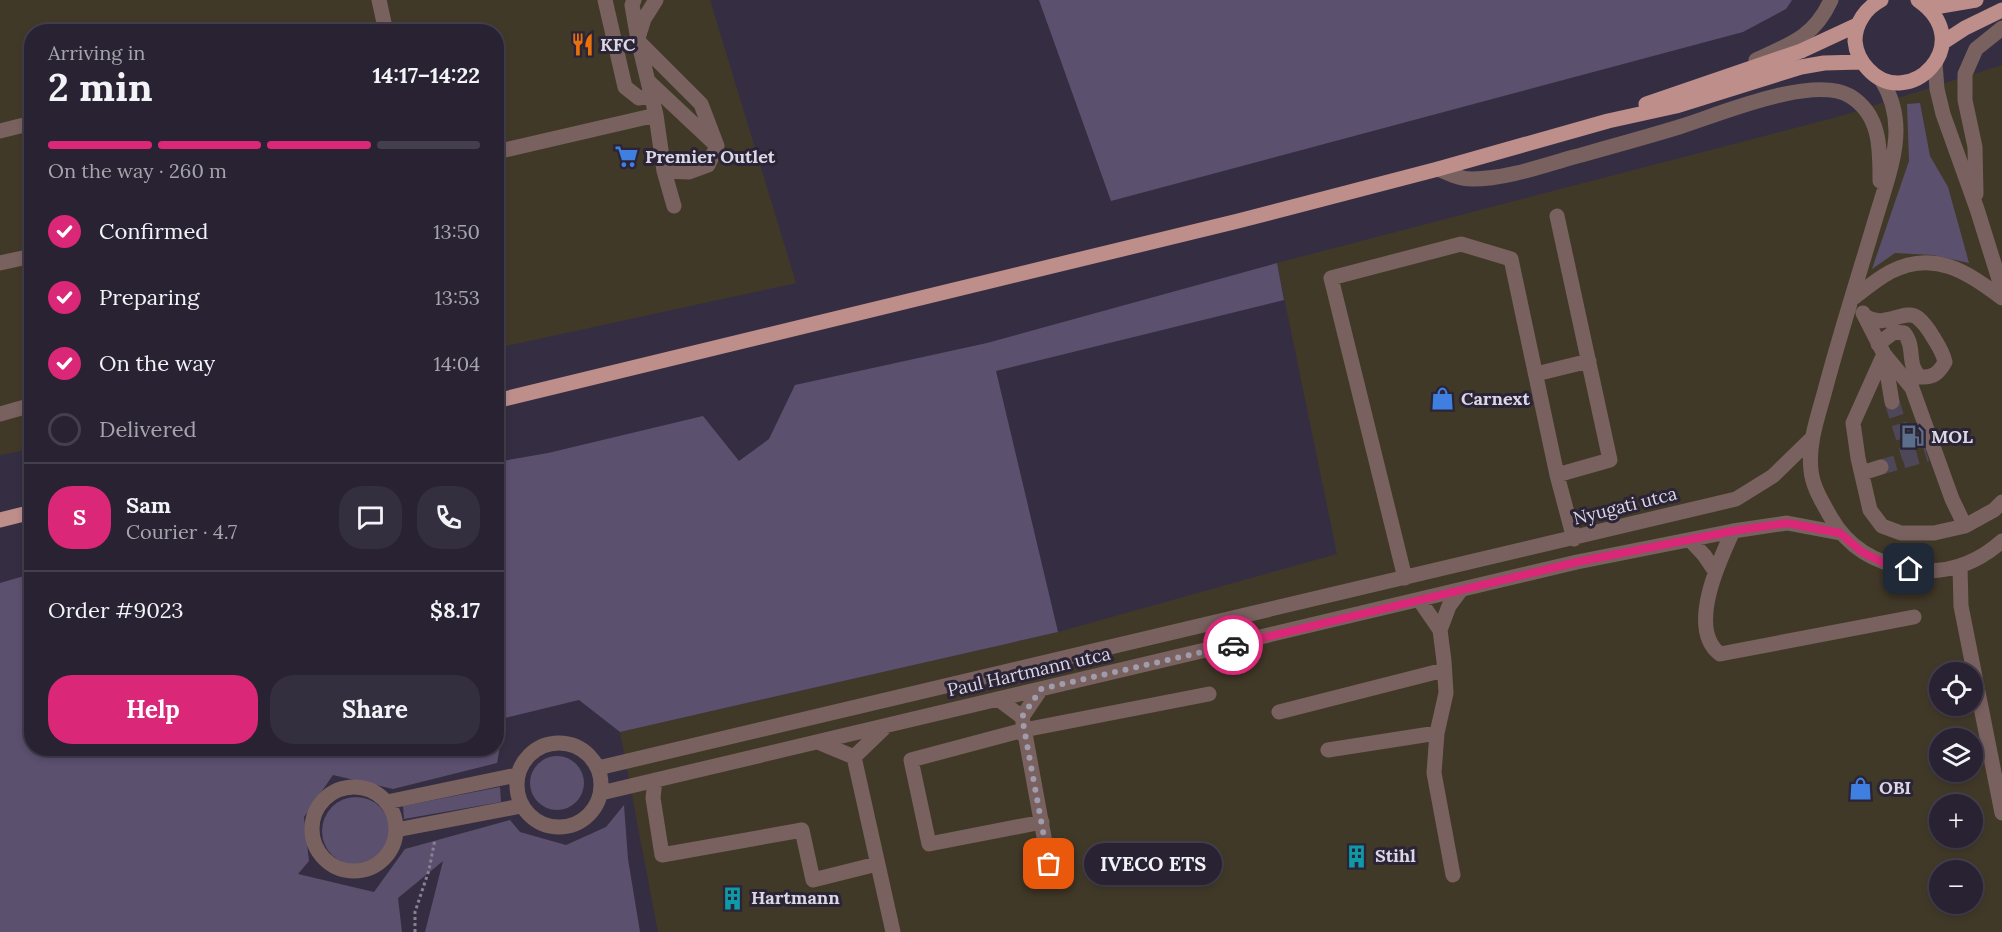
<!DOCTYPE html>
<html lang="en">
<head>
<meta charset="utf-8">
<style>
	body { margin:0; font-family:Lora,serif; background:#342f3e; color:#f1f3f6; height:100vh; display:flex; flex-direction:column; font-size:22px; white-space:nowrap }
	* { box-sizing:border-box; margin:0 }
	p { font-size:20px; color:#a5a4ac }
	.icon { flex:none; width:33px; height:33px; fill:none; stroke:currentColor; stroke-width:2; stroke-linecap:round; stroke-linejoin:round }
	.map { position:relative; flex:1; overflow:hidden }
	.sheet { position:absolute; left:24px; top:24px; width:480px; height:732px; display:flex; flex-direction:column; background:#282232; border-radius:24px; box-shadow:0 3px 9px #0003,0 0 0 2px #443f4d }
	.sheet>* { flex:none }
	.buttons { position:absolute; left:1929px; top:662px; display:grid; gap:12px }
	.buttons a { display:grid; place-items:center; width:54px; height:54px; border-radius:50%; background:#282232; box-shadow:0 3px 9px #0003,0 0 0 2px #443f4d; font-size:30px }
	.pin { position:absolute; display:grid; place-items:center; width:51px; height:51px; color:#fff; margin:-26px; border-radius:12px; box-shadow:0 3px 9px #0006 }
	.courier { position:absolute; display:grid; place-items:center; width:60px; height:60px; margin:-30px; border:4px solid #db2777; border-radius:50%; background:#fff; color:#222; box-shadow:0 2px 8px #0007 }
	.bubble { position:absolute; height:42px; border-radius:21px; background:#282232; box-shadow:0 3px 9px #0003,0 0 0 2px #443f4d; font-size:20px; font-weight:700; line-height:42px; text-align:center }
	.headline em { font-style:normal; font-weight:700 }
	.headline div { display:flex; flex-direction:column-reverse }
	.headline { display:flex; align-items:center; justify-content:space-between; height:102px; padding:0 24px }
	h1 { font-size:39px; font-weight:700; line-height:45px }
	.bar { display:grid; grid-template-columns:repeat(4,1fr); gap:9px 6px; align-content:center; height:72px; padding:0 24px }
	.bar i { height:8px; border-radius:4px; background:#443f4d }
	.bar .selected { background:#db2777 }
	.bar p { grid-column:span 4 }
	.line { display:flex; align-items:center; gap:15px; padding:0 24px; border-top:2px solid #443f4d }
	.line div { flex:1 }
	.round { display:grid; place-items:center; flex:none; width:63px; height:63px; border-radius:24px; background:#342f3e }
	ol { padding:0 24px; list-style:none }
	li { display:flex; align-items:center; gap:18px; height:66px }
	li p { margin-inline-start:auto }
	li .icon { padding:6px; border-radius:50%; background:#db2777; color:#fff; stroke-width:4 }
	li:last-child { color:#a5a4ac }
	li i { width:33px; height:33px; border:3px solid #443f4d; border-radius:50% }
	.action { display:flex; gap:12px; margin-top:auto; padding:12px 24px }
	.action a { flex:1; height:69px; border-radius:24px; background:#db2777; color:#fff; font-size:24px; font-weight:700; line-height:69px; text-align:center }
	.action a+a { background:#342f3e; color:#f1f3f6 }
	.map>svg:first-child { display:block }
</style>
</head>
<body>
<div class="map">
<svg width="2002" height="932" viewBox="0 0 2002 932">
	<rect width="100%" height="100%" fill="#352e42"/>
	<!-- commercial -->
	<path fill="#413928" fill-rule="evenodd" d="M0,0H710L796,283L497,348L496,32H32L31,449L0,455Z
		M2002,65V932H658L620,732L1058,632L1337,554L1277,263L1841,116ZM1940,672H1972V705H1940ZM1940,738H1972V771H1940ZM1940,804H1972V837H1940ZM1940,870H1972V903H1940Z"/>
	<!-- green -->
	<path fill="#5c506f" d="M1039,0H1792L1786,9L1743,32L1111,201Z
		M1920,103L1930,156L1948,187L1969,263L1933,255L1895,253L1872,269L1909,161L1907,104Z
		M1277,263L1284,300L996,371L1058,632L620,732L579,700L505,718L497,763L393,789L333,775L304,817L309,861L298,874L374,892L405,849L510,820L520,832L566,845L606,827L624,805L628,859L640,932H425L443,861L398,898L402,932H0V583L31,574L32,748H496L497,462L548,453L703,416L739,461L769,439L795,385L987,343Z
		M530 783a27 27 0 1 1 54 0a27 27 0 1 1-54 0Z
		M500,787L501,802L404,819L403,806Z
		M322 831a34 34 0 1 1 68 0a34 34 0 1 1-68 0Z"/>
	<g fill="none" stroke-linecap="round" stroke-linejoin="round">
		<!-- minor-tunnel -->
		<path stroke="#4e475a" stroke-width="15" stroke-dasharray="15 8" stroke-linecap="butt" d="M1892,402L1910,459
			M1881,467L1927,454"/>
		<!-- path -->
		<path stroke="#878292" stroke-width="3" stroke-dasharray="3 3" stroke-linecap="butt" d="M415,932V912L429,870L435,839"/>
		<!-- minor -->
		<path stroke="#79615f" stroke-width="15" d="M379,0L386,32
			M605,0L625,87L639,98L651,95
			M634,0L632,5L638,40L656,115L664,171L674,206
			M638,38L644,19L656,0
			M638,41L701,104L717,146L708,165L689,172L664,171
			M1756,60C1791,44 1814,37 1831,0
			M1935,63L1937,89L1943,114L1977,209L2002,289
			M1881,79C1891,95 1896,112 1896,131C1896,160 1882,196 1874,224C1857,281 1839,337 1824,394C1817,419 1808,445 1811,470C1812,486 1823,503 1830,516C1848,548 1875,563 1910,569C1945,575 1976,564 2002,541
			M648,81L715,144
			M0,131L32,123
			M496,152L656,115
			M1438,169C1449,174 1460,179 1472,179C1505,179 1539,167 1570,158C1606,148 1643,138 1679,127C1718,115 1813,74 1850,96C1881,115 1880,149 1880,181
			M1976,194L1975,147L1965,100V74L1976,49L2002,28
			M1557,216L1610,460L1557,475
			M0,263L32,256
			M1852,299C1864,290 1877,279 1890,272C1934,249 1967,272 2002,298
			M1863,313L1884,354L1892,402
			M1865,316C1885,330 1905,307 1918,318C1924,323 1929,330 1933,337C1938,345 1943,352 1945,362C1939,373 1933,378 1920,377C1906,365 1916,347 1904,333L1894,332L1878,344
			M1536,374L1589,361
			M0,414L32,405
			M1862,473L1881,467
			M1965,526L1952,499L1912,388L1884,354L1853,423L1858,458L1870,510L1882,526L1901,533H1934L1965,526L1994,510L2002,502
			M1733,531C1719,561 1687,629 1720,654L1914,617
			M1690,540L1704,555L1715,571
			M1960,567L1961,606L2002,813
			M1405,578L1331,278L1461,244L1511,259L1557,475L1574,539
			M1420,601L1440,630L1444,661L1446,693L1437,733L1434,773L1453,875
			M1440,630L1449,606L1461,590
			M998,699L1022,717L1049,864
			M1279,712L1444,670
			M1022,717L1041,689
			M818,742L854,757
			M517 785a42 42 0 1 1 84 0a42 42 0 1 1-84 0Z
			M1328,750L1437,733
			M854,757L893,932
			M854,757L884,728
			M598,768L1736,499L1773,476L1812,438
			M655,780L653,798L662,855L802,830L813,880L877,864
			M312 829a42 42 0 1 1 84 0a42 42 0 1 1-84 0Z
			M601,793L1577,562L1733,531L1787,523L1840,533
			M387,802L517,775
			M1042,822L929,844L911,760L1024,730L1209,694
			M396,830L521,806"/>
		<!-- major -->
		<path stroke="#be8e8b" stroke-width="15" d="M1881,0C1866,8 1855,23 1855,41C1856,52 1860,61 1868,69C1908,113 1980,43 1918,0
			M1929,8L1976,0
			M1942,43L1965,28L2002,10
			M1646,104L1801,51L1857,25
			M496,401L1238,221L1438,169L1608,121L1676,106L1801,67L1824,63L1861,62
			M0,520L32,512"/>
	</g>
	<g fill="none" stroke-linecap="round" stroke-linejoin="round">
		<!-- done -->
		<path stroke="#a19cab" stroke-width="6" stroke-dasharray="0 10.8" d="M1049,864L1022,717L1041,689L1233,645"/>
		<!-- route -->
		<path stroke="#db2777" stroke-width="8" d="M1233,645L1577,562L1733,531L1787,523L1840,533L1862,552L1890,566L1909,569"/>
	</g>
	<!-- icons -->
	<defs>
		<symbol id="restaurant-bare" viewBox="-9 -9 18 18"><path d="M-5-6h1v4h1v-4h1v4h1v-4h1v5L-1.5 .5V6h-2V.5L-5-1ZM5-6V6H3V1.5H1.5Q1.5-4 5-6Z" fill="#e8710a" stroke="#2b2437" stroke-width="2.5" paint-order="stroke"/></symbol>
		<symbol id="supermarket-bare" viewBox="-9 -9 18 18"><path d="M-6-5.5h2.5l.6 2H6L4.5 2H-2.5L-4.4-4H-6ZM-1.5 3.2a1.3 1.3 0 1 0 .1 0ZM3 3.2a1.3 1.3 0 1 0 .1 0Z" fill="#3f7fe0" stroke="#2b2437" stroke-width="2.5" paint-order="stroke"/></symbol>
		<symbol id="shop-bare" viewBox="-9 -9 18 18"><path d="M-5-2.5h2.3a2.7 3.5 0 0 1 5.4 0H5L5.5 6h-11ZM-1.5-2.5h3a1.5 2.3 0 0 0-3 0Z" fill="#3f7fe0" stroke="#2b2437" stroke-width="2.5" paint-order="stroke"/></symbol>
		<symbol id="fuel-bare" viewBox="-9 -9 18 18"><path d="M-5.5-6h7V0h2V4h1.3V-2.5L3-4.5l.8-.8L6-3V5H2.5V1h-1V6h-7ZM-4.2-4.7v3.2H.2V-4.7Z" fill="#5c6f8a" stroke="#2b2437" stroke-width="2.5" paint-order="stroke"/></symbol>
		<symbol id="building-bare" viewBox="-9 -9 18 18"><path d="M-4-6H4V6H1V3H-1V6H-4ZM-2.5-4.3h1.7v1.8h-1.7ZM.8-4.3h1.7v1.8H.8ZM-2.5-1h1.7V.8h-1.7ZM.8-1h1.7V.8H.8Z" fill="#0f9aa8" stroke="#2b2437" stroke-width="2.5" paint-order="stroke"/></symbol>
	</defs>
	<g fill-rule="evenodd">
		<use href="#restaurant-bare" x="566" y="28" width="33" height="33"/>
		<use href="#supermarket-bare" x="610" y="140" width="33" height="33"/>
		<use href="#shop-bare" x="1426" y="382" width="33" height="33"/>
		<use href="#fuel-bare" x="1896" y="420" width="33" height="33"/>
		<use href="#shop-bare" x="1844" y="772" width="33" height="33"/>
		<use href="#building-bare" x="1340" y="840" width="33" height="33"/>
		<use href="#building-bare" x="716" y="882" width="33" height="33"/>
	</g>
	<g text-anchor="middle" stroke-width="6" stroke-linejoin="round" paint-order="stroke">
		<!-- poi labels -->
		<g font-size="18" font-weight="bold" fill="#dbd7e4" stroke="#2b2437" text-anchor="start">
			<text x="600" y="51">KFC</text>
			<text x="645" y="163">Premier Outlet</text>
			<text x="1461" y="405">Carnext</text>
			<text x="1931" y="443">MOL</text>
			<text x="1879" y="794">OBI</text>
			<text x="1375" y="862">Stihl</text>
			<text x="751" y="904">Hartmann</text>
		</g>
		<!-- street labels -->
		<g font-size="18" fill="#dbd7e4" stroke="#2b2437">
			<text transform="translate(1625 506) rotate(-14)" y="6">Nyugati utca</text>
			<text transform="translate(1029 672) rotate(-13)" y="6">Paul Hartmann utca</text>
		</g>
	</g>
</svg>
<div class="buttons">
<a><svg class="icon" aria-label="locate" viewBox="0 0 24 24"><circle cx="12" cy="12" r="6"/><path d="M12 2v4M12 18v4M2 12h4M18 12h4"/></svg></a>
<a><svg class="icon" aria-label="layers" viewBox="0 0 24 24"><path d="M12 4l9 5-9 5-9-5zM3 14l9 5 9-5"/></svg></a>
<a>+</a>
<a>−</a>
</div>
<div class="pin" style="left:1049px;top:864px;background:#ea580c"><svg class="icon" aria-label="bag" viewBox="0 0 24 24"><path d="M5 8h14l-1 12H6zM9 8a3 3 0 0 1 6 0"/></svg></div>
<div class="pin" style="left:1909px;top:569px;background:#1f2937"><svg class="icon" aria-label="home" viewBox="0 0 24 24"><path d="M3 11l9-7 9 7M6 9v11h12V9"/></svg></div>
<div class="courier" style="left:1233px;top:645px"><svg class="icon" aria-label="car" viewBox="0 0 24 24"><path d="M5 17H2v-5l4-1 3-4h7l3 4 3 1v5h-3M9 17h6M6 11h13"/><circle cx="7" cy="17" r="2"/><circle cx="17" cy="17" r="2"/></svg></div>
<div class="bubble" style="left:1084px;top:843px;width:138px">IVECO ETS</div>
<section class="sheet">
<div class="headline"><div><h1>2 min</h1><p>Arriving in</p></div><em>14:17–14:22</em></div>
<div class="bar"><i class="selected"></i><i class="selected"></i><i class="selected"></i><i></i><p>On the way · 260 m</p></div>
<ol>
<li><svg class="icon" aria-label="check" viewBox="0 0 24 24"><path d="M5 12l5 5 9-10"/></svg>Confirmed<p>13:50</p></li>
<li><svg class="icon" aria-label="check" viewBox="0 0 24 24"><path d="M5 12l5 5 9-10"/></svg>Preparing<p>13:53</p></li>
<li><svg class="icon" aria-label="check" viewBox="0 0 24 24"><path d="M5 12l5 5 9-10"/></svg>On the way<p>14:04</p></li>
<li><i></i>Delivered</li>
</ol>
<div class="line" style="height:108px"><b class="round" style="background:#db2777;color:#fff">S</b><div><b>Sam</b><p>Courier · 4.7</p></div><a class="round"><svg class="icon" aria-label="chat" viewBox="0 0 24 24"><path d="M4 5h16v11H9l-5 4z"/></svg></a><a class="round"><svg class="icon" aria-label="phone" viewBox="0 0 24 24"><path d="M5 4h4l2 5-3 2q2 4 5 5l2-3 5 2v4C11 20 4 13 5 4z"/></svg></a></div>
<div class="line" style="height:78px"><div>Order #9023</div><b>$8.17</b></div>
<div class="action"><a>Help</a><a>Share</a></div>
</section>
</div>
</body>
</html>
